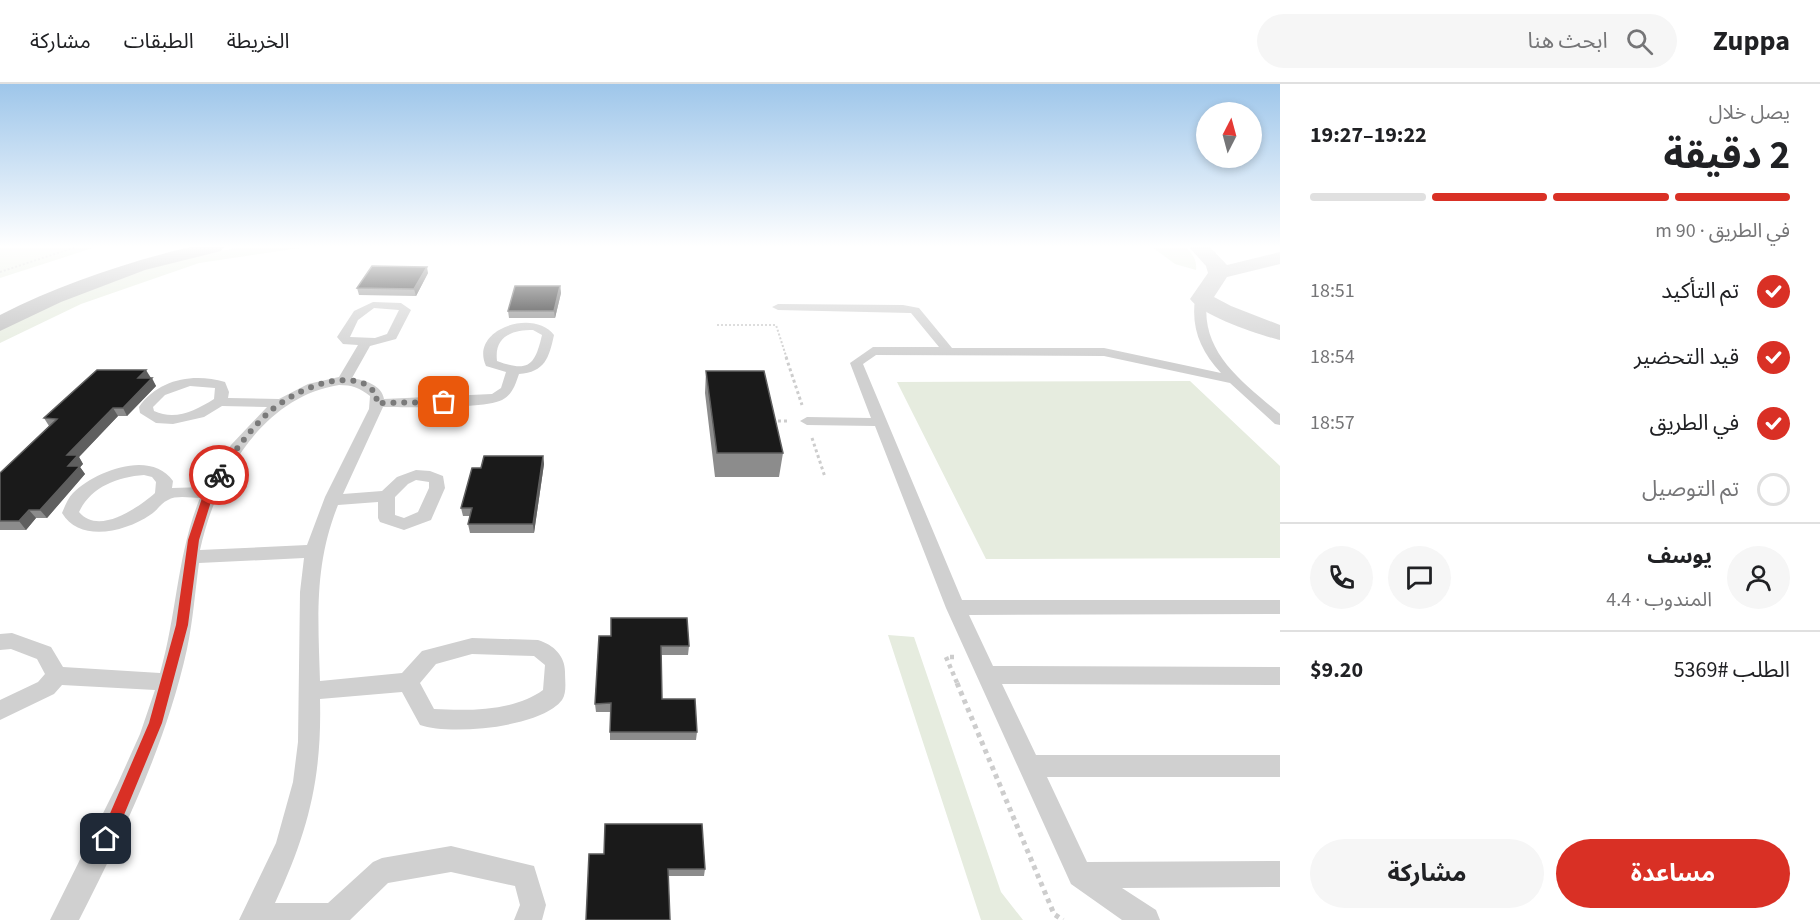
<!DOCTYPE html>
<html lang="ar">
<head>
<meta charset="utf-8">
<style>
	body { margin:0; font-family:"Source Sans 3","Noto Sans Arabic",sans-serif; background:#f6f6f6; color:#202124; direction:rtl; height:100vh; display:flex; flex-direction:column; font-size:22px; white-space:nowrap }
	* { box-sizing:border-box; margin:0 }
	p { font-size:20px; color:#757577 }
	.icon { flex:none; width:33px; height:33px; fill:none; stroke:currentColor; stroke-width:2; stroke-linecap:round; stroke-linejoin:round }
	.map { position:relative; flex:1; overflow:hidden; direction:ltr }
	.side { display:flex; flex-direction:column; background:#fff; width:540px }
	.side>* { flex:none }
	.needle { width:39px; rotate:6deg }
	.buttons { position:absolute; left:1196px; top:18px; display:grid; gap:12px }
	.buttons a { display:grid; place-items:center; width:66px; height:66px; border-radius:50%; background:#fff; box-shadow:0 3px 9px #0003; font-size:30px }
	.pin { position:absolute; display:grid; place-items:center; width:51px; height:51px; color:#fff; margin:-26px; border-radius:12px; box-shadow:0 3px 9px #0006 }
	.courier { position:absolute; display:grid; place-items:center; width:60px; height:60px; margin:-30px; border:4px solid #d93025; border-radius:50%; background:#fff; color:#222; box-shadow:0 2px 8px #0007 }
	.head em { font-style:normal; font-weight:700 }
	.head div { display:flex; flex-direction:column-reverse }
	.head { display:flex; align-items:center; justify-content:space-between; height:102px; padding:0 30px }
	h1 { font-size:39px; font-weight:700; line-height:45px }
	.bar { display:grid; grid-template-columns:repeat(4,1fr); gap:9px 6px; align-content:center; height:72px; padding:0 30px }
	.bar i { height:8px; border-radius:4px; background:#e0e0e0 }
	.bar .selected { background:#d93025 }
	.bar p { grid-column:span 4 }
	.line { display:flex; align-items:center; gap:15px; padding:0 30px; border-top:2px solid #e0e0e0 }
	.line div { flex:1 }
	.round { display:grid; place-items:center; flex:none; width:63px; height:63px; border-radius:32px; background:#f6f6f6 }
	ol { padding:0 30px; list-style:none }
	li { display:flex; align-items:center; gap:18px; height:66px }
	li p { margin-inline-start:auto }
	li .icon { padding:6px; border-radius:50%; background:#d93025; color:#fff; stroke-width:4 }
	li:last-child { color:#757577 }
	li i { width:33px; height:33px; border:3px solid #e0e0e0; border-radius:50% }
	.action { display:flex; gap:12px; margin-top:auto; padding:12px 30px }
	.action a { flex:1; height:69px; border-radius:36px; background:#d93025; color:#fff; font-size:24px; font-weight:700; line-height:69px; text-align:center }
	.action a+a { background:#f6f6f6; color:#202124 }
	header { display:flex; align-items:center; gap:36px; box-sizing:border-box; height:84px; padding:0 30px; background:#fff; border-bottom:2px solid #e0e0e0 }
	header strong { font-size:28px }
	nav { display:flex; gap:33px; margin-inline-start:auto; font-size:21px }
	.search { width:420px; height:54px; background:#f6f6f6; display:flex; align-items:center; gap:15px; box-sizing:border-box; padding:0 21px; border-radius:33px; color:#757577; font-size:22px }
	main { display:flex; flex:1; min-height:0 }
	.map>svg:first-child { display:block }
</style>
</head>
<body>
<header>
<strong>Zuppa</strong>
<div class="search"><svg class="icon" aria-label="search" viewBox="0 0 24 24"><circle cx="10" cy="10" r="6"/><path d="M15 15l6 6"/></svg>ابحث هنا</div>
<nav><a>الخريطة</a><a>الطبقات</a><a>مشاركة</a></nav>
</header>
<main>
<section class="side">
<div class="head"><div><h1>2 دقيقة</h1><p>يصل خلال</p></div><em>19:22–19:27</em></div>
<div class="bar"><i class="selected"></i><i class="selected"></i><i class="selected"></i><i></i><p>في الطريق · 90 m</p></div>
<ol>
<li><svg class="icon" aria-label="check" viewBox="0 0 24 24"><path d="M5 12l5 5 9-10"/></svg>تم التأكيد<p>18:51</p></li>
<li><svg class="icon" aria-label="check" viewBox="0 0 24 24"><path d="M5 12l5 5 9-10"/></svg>قيد التحضير<p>18:54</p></li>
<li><svg class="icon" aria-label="check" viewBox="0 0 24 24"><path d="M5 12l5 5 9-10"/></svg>في الطريق<p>18:57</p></li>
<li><i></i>تم التوصيل</li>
</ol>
<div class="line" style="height:108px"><a class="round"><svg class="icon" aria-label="person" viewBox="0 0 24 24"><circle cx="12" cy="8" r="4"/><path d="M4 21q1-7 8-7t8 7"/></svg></a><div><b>يوسف</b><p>المندوب · 4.4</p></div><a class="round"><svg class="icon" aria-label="chat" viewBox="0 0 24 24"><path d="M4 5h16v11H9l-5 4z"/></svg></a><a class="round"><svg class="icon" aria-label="phone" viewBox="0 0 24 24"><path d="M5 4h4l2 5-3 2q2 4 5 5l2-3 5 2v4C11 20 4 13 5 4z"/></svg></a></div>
<div class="line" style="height:78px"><div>الطلب #5369</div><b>$9.20</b></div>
<div class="action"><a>مساعدة</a><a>مشاركة</a></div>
</section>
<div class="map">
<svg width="1280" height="836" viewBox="0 0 1280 836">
	<rect width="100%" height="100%" fill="#fff"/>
	<!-- green -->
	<path fill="#e6ecdf" d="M0,163H96L0,194Z
		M242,163H307L199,179L81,220L0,259V244C75,206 158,177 242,163Z
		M1152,163H1186C1193,171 1197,176 1196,186L1175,180Z
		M1190,297L1280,382V474L986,475L897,298Z
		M888,551L914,553L1001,808L1023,836H981Z"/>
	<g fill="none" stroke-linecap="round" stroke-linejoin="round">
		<!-- path-far3 -->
		<path stroke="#cdcdcd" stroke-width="2" stroke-dasharray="2 2" stroke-linecap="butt" d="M0,188L76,163
			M717,241H776L787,275"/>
		<!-- path-far2 -->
		<path stroke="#cdcdcd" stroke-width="3" stroke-dasharray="3 3" stroke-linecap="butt" d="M786,273L802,321
			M772,337H788
			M812,354L825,393"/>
		<!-- path-far1 -->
		<path stroke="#cdcdcd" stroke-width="4.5" stroke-dasharray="4 4" stroke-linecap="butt" d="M954,573H946L958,601"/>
		<!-- path -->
		<path stroke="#cdcdcd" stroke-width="5" stroke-dasharray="4.5 4.5" stroke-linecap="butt" d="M957,599L1054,830L1063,836"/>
		<!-- service -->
		<path fill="#d0d0d0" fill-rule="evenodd" d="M1201,212L1207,215C1200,269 1243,298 1280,330V341L1275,340L1230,299L1104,272L876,271L863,280L962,516H1280V530L969,531L993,582L1280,583V601L1002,600L1036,671H1280V693H1047L1087,778L1280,777V803L1122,804L1156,826L1160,836H1122L1071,800L946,524L875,342L807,341L800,337L807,333L871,334L850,279L873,263H939L911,229L778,226L772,223L778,220L903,221L919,224L952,264H1104L1221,289C1201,267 1191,245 1195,215Z
			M373,218L401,219L411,226L396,255L370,262L352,294C364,296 382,301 384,315L492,310L501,304L506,288L486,282C469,245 534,224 554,251C549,274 545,288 519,290C515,301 513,310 502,316C485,325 406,323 383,323L343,410L382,407L397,393L416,386L430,387L443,392L445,404L431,436L404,446L380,438L378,434V418L338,421C314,481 318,533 320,597L402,589L422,567L472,554L538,556C554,561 565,572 565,588C565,597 567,609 562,616C542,643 451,652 420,641L402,608L320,615C322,695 308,748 275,819H328L373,778L382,774L451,762L534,782L546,821L542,836H514L520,821L515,802L451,788L388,799L350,836H239L276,759L293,698L298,658L300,508L304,474L199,479C195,508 193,537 187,565C166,660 123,750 79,836H50L118,699L140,650L155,606L62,601L54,610L0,636V616L38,598L45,590L37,575L11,565L0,566V550L12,549L51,563L63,583L160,589C177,530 177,470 200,414C191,414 176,411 168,416C161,419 157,427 150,431C125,448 80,459 62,429C65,422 68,414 73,409C95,387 151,365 173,397L172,404L205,403L231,361L267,323L222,322L204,333L173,340L156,339L140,329L139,323C159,295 193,289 225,298L229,308L228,314L279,315L308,300L339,293L358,261L343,260L337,253L354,227ZM374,224L399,226L387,250L375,254L350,253L358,236ZM533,246L542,251C535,281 529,289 497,277C494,252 512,246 533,246ZM339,301C352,301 360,304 370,312L369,325L325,413L307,461L200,466C215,396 261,313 339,301ZM190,302L215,304L214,315C195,327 175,337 154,327L153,323L165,311ZM144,391L152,393L156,398L155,409C139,423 99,452 79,428C91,403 117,393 144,391ZM416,396L429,398V404L418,428L404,434L395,431V413L408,400ZM472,570L534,572L545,581L543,606C514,627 470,627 434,625L420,599L436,580Z"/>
		<!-- tertiary -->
		<path fill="#d0d0d0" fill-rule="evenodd" d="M1189,163H1210L1227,181L1280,168V180L1227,193L1214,213L1231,222L1280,241V256C1259,251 1202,232 1190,215L1208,189L1206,182Z"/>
		<!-- secondary -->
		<path fill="#bdbdbd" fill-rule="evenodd" d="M190,163H224L221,167L145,186L61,218L0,247V231C61,200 124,179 190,163Z"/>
	</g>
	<!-- wall -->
	<path fill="#8c8c8c" d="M428,189L416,212L359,211L357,204Z
		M560,202L561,209L555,234H509L508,227Z
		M706,287L783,369L779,393H715L705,309Z
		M151,294L156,302L127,332H118L79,373L83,380L80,383L85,390L47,434H36L26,446H0V389L49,342L44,334Z
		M543,372L544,380L534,449H470L468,440L470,432H463L461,424L481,384Z
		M599,552L689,562L688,571H661L662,615L697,648L696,656H610V628H596L595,620Z
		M589,770L705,785L704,792H669Z"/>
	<!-- shaded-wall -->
	<path fill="#5f5f5f" d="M427,183L428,189L416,212L414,205Z
		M560,202L561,209L555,234L554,227Z
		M146,286L151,294H138Z
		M152,294L156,302L127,332L123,324Z
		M113,324L118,332L79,373L83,380L80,383L85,390L47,434L40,426L67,371Z
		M543,372L544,380L534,449L533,440Z
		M29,426L36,434L26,446L19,437Z"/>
	<!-- building -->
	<path fill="#1a1a1a" stroke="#5f5f5f" stroke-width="1.5" d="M372,182L427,183L414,205L357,204Z
		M515,202H560L554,227H508Z
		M97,286H146L138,294H152L123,324H113L67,371H78L68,382H80L40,426H29L19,437H0V389L57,335L44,334Z
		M706,287H764L783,369H717Z
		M484,372H543L533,440H468L472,424H461L472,384H481Z
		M611,534H687L689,562H661L662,615H695L697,648H610L611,619L595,620L599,552H611Z
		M605,740H702L705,785H668L670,836H586L589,770H604Z"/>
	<!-- sky -->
	<linearGradient id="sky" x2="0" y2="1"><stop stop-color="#9ec6ea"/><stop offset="0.58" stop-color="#fff"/><stop offset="1" stop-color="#fff" stop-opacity="0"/></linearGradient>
	<rect width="1280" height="280" fill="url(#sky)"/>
	<!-- route -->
	<path fill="#d93025" d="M219,388L224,391L214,408L199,456L188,541L162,639L112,760L106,763L101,760L99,755L149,639L176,541L188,456L204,408L216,389Z"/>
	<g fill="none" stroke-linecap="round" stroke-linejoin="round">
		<!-- done -->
		<path stroke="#7a7a7a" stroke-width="6" stroke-dasharray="0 10.8" d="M219,391C233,369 249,347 268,329C291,309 336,286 367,301C370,303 374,308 377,311L376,319L444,318"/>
	</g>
</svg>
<div class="buttons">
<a><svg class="needle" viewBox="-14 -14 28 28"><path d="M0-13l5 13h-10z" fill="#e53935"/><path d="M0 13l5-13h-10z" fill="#757577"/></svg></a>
</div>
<div class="pin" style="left:444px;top:318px;background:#ea580c"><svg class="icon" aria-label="bag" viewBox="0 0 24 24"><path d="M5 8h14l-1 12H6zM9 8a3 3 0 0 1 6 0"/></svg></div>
<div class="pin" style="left:106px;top:755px;background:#1f2937"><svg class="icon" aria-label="home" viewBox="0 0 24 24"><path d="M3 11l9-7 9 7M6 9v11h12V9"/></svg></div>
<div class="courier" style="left:219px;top:391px"><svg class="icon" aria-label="bike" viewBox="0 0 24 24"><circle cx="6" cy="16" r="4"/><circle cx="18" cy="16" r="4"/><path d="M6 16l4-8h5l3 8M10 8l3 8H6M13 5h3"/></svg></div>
</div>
</main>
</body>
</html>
